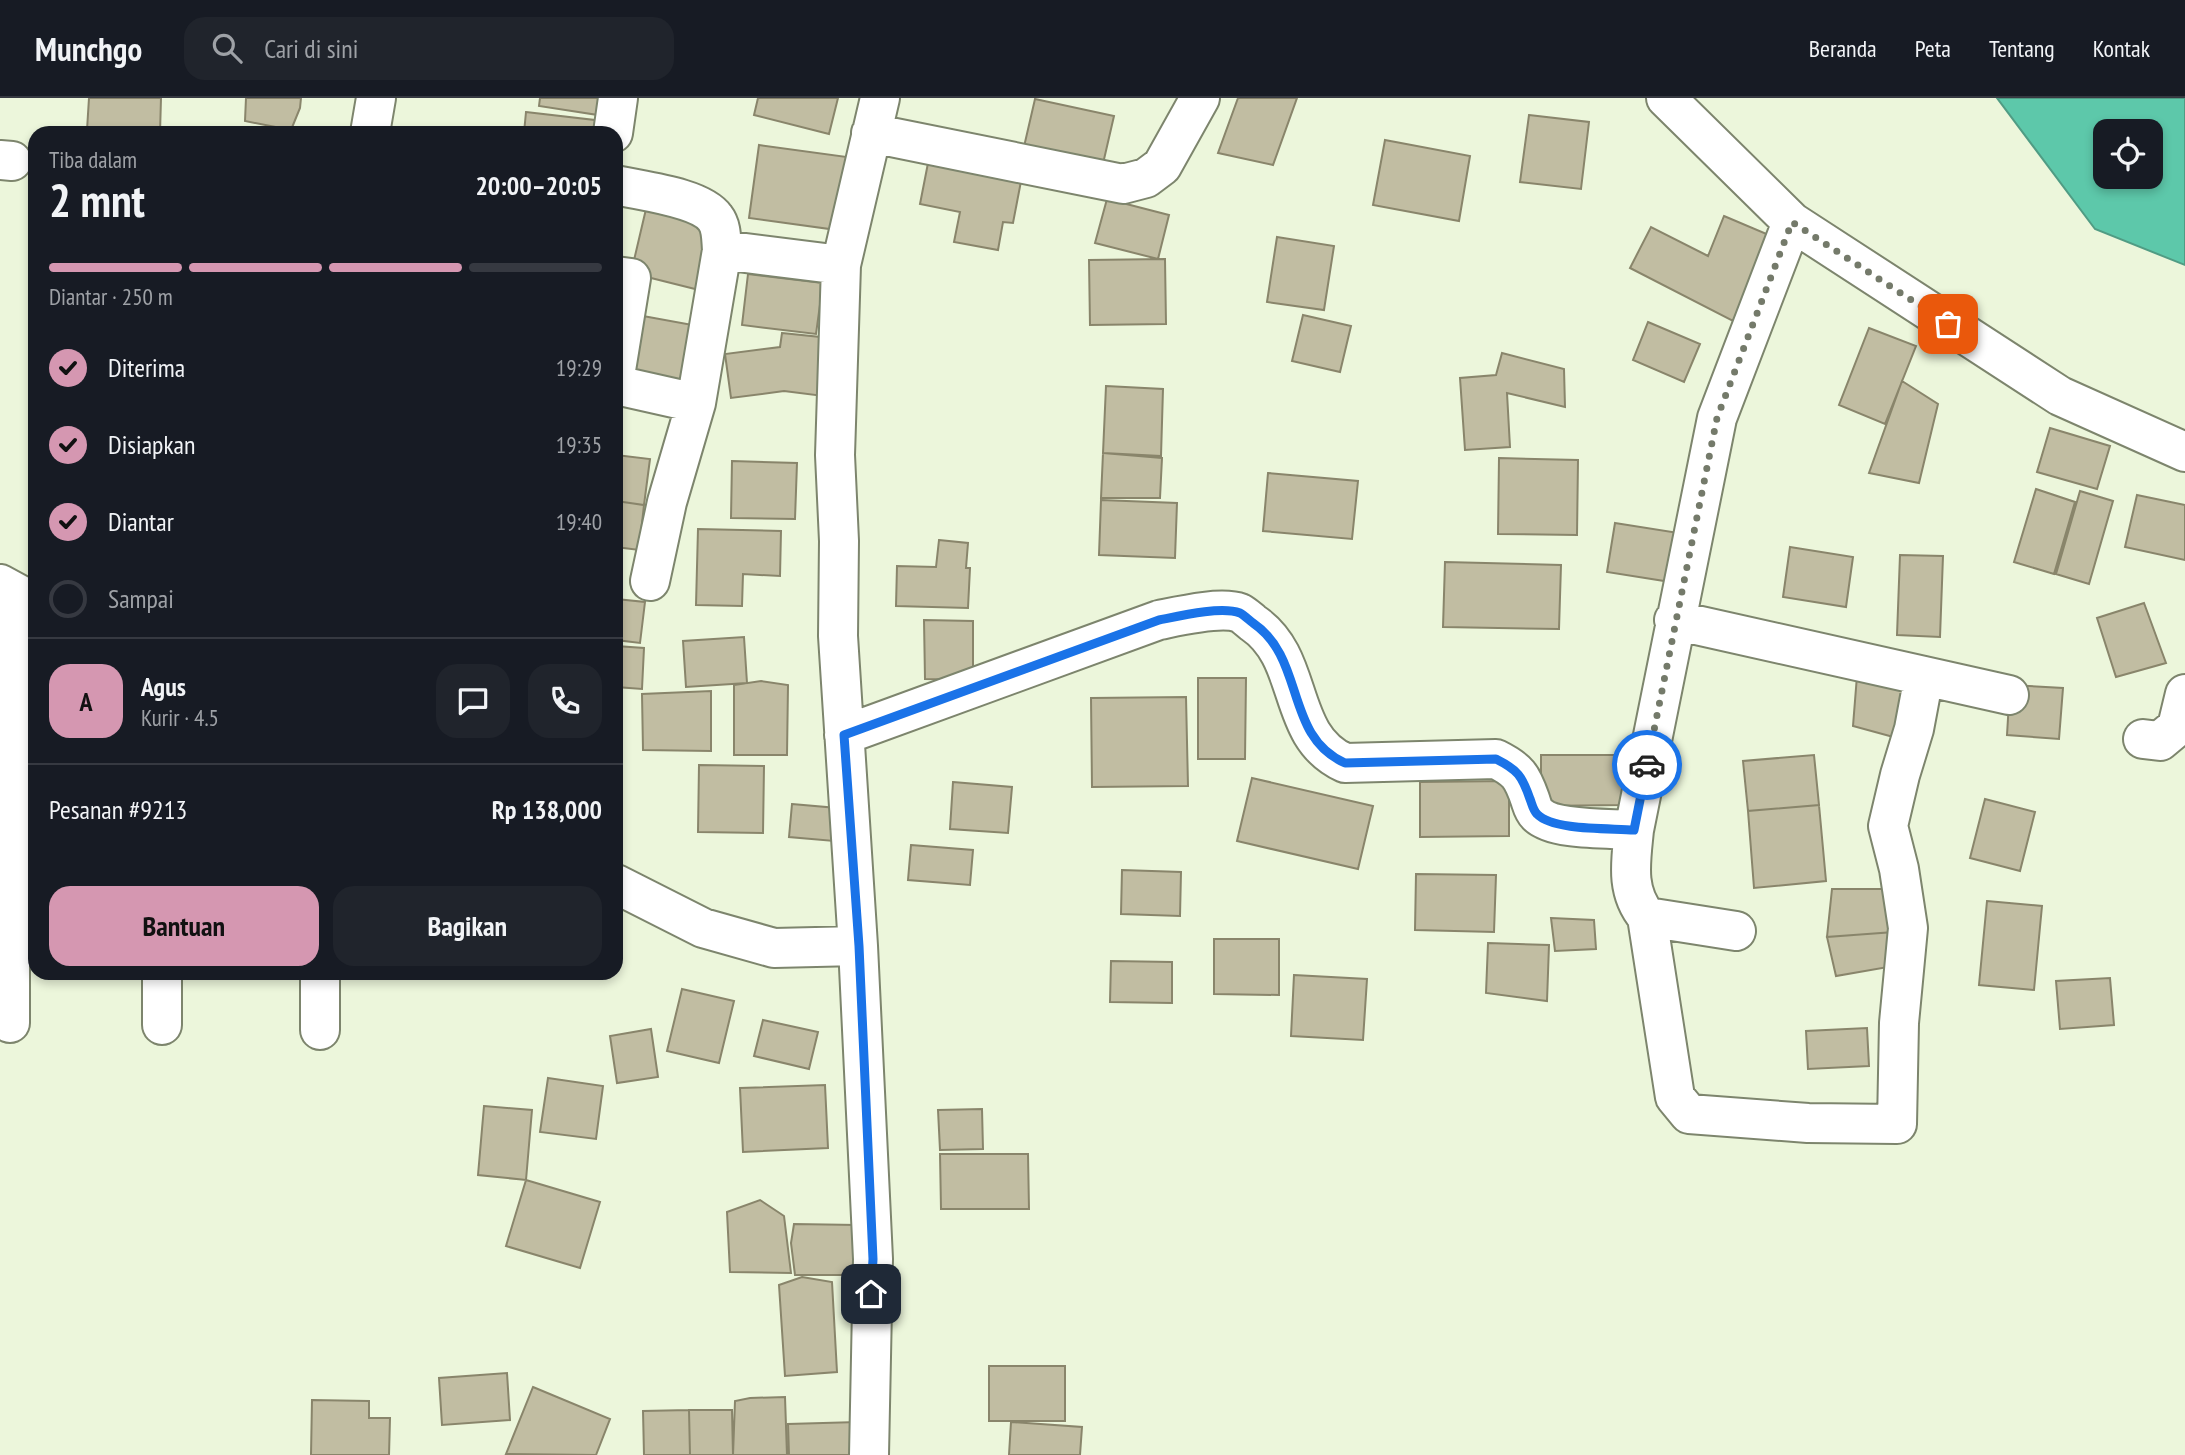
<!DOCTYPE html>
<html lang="id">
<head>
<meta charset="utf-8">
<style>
	body { margin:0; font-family:"PT Sans Narrow",sans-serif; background:#20242c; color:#f1f3f6; height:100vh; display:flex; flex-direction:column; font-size:26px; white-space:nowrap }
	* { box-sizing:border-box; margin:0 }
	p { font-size:23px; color:#9ea1a6 }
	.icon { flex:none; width:38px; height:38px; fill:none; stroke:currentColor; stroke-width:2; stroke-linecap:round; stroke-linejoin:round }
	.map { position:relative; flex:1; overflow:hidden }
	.panel { position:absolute; left:28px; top:28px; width:595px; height:854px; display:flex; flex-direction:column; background:#171b24; border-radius:21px; box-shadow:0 4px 10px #0003 }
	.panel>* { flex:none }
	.fabs { position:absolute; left:2093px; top:21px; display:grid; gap:14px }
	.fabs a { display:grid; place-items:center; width:70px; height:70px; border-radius:14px; background:#171b24; box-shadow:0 4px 10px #0003; font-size:35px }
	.pin { position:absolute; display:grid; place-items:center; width:60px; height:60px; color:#fff; margin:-30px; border-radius:14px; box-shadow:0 4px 10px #0006 }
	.courier { position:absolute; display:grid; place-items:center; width:70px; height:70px; margin:-35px; border:5px solid #1a73e8; border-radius:50%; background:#fff; color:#222; box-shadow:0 2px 9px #0007 }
	.overview em { font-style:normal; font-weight:600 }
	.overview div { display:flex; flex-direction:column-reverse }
	.overview { display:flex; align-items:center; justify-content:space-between; height:119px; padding:0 21px }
	h1 { font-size:46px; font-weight:600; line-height:52px }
	.bar { display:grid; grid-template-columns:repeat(4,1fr); gap:10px 7px; align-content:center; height:84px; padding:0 21px }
	.bar i { height:9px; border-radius:5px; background:#363941 }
	.bar .active { background:#d597b1 }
	.bar p { grid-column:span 4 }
	.line { display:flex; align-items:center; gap:18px; padding:0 21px; border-top:2px solid #363941 }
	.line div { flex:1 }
	.round { display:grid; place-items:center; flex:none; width:74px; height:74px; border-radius:21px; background:#20242c }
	ol { padding:0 21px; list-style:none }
	li { display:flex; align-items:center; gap:21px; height:77px }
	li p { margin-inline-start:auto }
	li .icon { padding:7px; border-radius:50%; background:#d597b1; color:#111; stroke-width:4 }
	li:last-child { color:#9ea1a6 }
	li i { width:38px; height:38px; border:4px solid #363941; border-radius:50% }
	.action { display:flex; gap:14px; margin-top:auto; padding:14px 21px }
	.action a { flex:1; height:80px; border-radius:21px; background:#d597b1; color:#111; font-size:28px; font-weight:600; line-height:80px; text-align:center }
	.action a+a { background:#20242c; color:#f1f3f6 }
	header { display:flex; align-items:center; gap:42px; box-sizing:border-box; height:98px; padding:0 35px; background:#171b24; border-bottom:2px solid #363941 }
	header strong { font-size:33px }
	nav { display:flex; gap:38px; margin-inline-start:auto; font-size:24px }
	.search { width:490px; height:63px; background:#20242c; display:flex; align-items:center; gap:18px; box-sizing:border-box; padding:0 24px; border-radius:21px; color:#9ea1a6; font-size:26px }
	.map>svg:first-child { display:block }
</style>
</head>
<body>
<header>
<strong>Munchgo</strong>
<div class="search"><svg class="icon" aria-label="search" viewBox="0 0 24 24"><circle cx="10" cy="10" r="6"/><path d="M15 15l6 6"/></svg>Cari di sini</div>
<nav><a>Beranda</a><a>Peta</a><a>Tentang</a><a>Kontak</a></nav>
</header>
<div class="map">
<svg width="2185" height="1357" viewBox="0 0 2185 1357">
	<rect width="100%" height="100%" fill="#ecf6db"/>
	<!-- water -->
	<path fill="#5dc8aa" stroke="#509c84" stroke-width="2" fill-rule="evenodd" d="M1997,0H2185V167L2095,131ZM2105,33H2151V79H2105Z"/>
	<!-- building -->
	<path fill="#c1bda2" stroke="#89856b" stroke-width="2" d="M89,0H161L160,35L87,32Z
		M246,0H301L300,10L291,32L245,23Z
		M540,0H600L598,17L539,8Z
		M758,0H838L829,36L754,17Z
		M1238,0H1297L1273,67L1218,55Z
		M1035,1L1114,18L1102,70L1023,53Z
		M526,14L603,23L602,35H524Z
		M1529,17L1589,24L1581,91L1520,84Z
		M1385,42L1470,58L1459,123L1373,107Z
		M759,47L847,59L837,132L749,120Z
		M929,60L1022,78L1013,125L1003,124L998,152L954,144L960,114L920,106Z
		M1107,101L1169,117L1158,161L1095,145Z
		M646,111L714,127L699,192L631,175Z
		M1724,118L1769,137L1754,181L1733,223L1630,170L1651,129L1708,158Z
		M1277,139L1334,148L1324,212L1267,204Z
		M1165,161L1166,226L1090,227L1089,162Z
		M748,176L823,185L816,236L742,227Z
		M1303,217L1351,228L1340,274L1292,263Z
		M643,218L698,228L686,294L631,284Z
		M1648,224L1700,246L1684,284L1633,262Z
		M1869,230L1916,248L1885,326L1839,307Z
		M782,235L830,240L823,298L784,293L731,300L725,256L780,249Z
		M1502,255L1564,271L1565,309L1507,295L1510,349L1465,352L1460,280L1496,277Z
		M1902,283L1938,306L1919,385L1869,375Z
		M1106,288L1163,291L1161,358L1103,355Z
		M2050,330L2110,348L2097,391L2037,374Z
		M1103,355L1162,360L1160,400H1101Z
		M616,357L650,361L644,407L616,403Z
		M1499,360L1578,362L1577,437L1498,436Z
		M732,363L797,365L795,421L731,420Z
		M1268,375L1358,383L1352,441L1263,433Z
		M2036,391L2075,404L2054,476L2014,464Z
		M2080,393L2113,403L2089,486L2056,476Z
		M2137,397L2185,407V462L2125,449Z
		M1101,402L1177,405L1175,460L1099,457Z
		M616,403L644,407L639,452L616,449Z
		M1615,425L1685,436L1677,485L1607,474Z
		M698,431L781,433L780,478L743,476L742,508L696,507Z
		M939,442L968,445L966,470H970L968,510L896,508L897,468L936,469Z
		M1790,449L1853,459L1846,509L1783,499Z
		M1900,457L1943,458L1940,539L1897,537Z
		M1445,464L1561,467L1559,531L1443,529Z
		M616,501L645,504L640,545L616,542Z
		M2144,505L2166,565L2116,579L2097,520Z
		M924,522L973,523V582L925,581Z
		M744,539L747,585L686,589L683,543Z
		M616,548L644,550L642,591L616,589Z
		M1858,565L1915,580L1897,640L1853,628Z
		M1198,580H1246L1245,661H1198Z
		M761,583L788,587L787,657H734V587Z
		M2010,587L2063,590L2059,641L2007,637Z
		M711,593V653L643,652L642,596Z
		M1186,599L1188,688L1092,689L1091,600Z
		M1541,657H1622V707L1541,708Z
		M1814,657L1819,707L1748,713L1743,663Z
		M699,667L764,668L763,735L698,734Z
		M1252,680L1373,708L1358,771L1237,743Z
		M1509,683V738L1420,739V684Z
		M953,684L1012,689L1008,735L950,731Z
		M1985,701L2035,714L2020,773L1970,760Z
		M792,706L837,710L834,743L789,739Z
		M1819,707L1826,783L1754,790L1748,713Z
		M911,747L973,752L970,787L908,782Z
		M1122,772L1181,774L1180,818L1121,816Z
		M1416,776L1496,777L1494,834L1415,832Z
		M1832,791H1898L1894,834L1827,839Z
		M1987,803L2042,808L2034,892L1979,887Z
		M1551,820L1594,822L1596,851L1555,853Z
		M1894,834V868L1836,878L1827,839Z
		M1214,841H1279V897L1214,896Z
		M1488,845L1549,847L1547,903L1486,895Z
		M1111,863L1172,864V905L1110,904Z
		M1294,877L1367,881L1363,942L1291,938Z
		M2110,880L2114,927L2060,931L2056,883Z
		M682,891L734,903L719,965L667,953Z
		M763,922L818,934L809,971L754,958Z
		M1867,930L1869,968L1808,971L1806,933Z
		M651,931L658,979L617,985L610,938Z
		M548,980L603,988L596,1041L540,1034Z
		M825,987L828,1050L743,1054L740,990Z
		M484,1008L532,1012L526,1082L478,1077Z
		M982,1011L983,1051L940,1052L938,1012Z
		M940,1056H1028L1029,1111H941Z
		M526,1082L600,1104L580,1170L506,1148Z
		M760,1102L784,1118L791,1175L730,1174L727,1114Z
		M794,1126L857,1127L862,1177H795L791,1145Z
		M802,1179L832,1184L837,1274L785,1278L779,1187Z
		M989,1268H1065V1323H989Z
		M507,1275L510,1322L442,1327L439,1280Z
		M533,1289L610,1321L596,1357L506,1356Z
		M785,1299L787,1357H733L735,1303L750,1300Z
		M312,1302L369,1303V1320H390L389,1357H311Z
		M689,1312H732L733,1357H690Z
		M689,1312L690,1357H644L643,1313Z
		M858,1324L859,1357H789L788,1326Z
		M1011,1324L1082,1329L1080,1357H1009Z"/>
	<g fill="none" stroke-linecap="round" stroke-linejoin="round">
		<defs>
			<path id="minor" d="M1666,0L1792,124L2060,298L2185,354
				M370,35L376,0
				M613,35L618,0
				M871,35L1123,86L1146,80L1162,68L1200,0
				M0,62L12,63
				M616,87C641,93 700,99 715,120C722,129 721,141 722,152L841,167
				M616,178L631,180L616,272
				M616,287L696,305
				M650,483L667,404L696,305L722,152
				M0,486L35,505
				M1674,522L2009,597
				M844,637L1159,522C1179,518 1221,508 1240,515C1244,517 1249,522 1253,525C1306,561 1285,638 1345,665L1496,661C1518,672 1522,678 1530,701C1532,707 1533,712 1537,716C1553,733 1611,730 1634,732C1631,763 1625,793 1647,819L1736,833
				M2143,641L2160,643L2177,629L2185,596
				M1634,732L1717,320L1792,124
				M616,786L703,830L774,850L858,848
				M1647,819L1675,999L1689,1016L1808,1025L1897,1026L1899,925L1908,830L1899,771L1888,728L1900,677L1914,631L1924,578
				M10,925V523
				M162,927V875
				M320,932V875
				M869,1357L873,1161L858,848L838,538L839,443L835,357L841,167L880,0"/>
		</defs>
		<!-- minor casing -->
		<use href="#minor" stroke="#7d856d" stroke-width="42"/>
		<!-- minor -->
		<use href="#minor" stroke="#fff" stroke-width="38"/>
	</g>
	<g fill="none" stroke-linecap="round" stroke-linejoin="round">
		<!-- done -->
		<path stroke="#747a6a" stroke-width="7" stroke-dasharray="0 12.6" d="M1647,667L1717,320L1792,124L1948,226"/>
		<!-- route -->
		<path stroke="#1a73e8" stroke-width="9" d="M871,1196L873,1161L859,848L844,637L1159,522C1179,518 1221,508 1240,515C1244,517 1249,522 1253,525C1306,561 1284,638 1345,665L1496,661C1518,672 1522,678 1530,701C1532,706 1533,712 1537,716C1553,733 1611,730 1634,732L1647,667"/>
	</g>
</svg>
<div class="fabs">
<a><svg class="icon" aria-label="locate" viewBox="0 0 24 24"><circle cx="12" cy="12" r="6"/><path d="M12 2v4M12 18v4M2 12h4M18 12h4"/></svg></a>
</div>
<div class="pin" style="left:1948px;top:226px;background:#ea580c"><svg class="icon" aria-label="bag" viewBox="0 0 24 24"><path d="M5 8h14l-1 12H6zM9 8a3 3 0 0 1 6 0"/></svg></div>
<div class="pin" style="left:871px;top:1196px;background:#1f2937"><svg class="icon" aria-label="home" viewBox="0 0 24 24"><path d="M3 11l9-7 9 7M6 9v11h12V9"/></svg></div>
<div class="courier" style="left:1647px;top:667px"><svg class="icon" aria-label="car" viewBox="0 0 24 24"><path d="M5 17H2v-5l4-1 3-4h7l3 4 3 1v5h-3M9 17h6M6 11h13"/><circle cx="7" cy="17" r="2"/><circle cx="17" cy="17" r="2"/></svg></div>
<section class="panel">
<div class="overview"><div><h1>2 mnt</h1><p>Tiba dalam</p></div><em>20:00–20:05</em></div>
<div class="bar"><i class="active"></i><i class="active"></i><i class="active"></i><i></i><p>Diantar · 250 m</p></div>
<ol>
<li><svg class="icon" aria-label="check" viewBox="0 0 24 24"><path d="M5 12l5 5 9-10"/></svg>Diterima<p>19:29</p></li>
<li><svg class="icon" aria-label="check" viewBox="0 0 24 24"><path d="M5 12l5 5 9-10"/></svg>Disiapkan<p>19:35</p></li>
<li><svg class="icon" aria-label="check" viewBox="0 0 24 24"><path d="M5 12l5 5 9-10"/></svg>Diantar<p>19:40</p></li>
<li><i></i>Sampai</li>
</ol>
<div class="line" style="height:126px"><b class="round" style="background:#d597b1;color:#111">A</b><div><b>Agus</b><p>Kurir · 4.5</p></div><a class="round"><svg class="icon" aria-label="chat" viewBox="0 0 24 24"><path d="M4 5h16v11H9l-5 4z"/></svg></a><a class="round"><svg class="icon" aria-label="phone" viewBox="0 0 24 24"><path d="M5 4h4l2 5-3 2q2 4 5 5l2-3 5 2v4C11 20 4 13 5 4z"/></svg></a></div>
<div class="line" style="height:91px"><div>Pesanan #9213</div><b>Rp 138,000</b></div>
<div class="action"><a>Bantuan</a><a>Bagikan</a></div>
</section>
</div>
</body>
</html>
